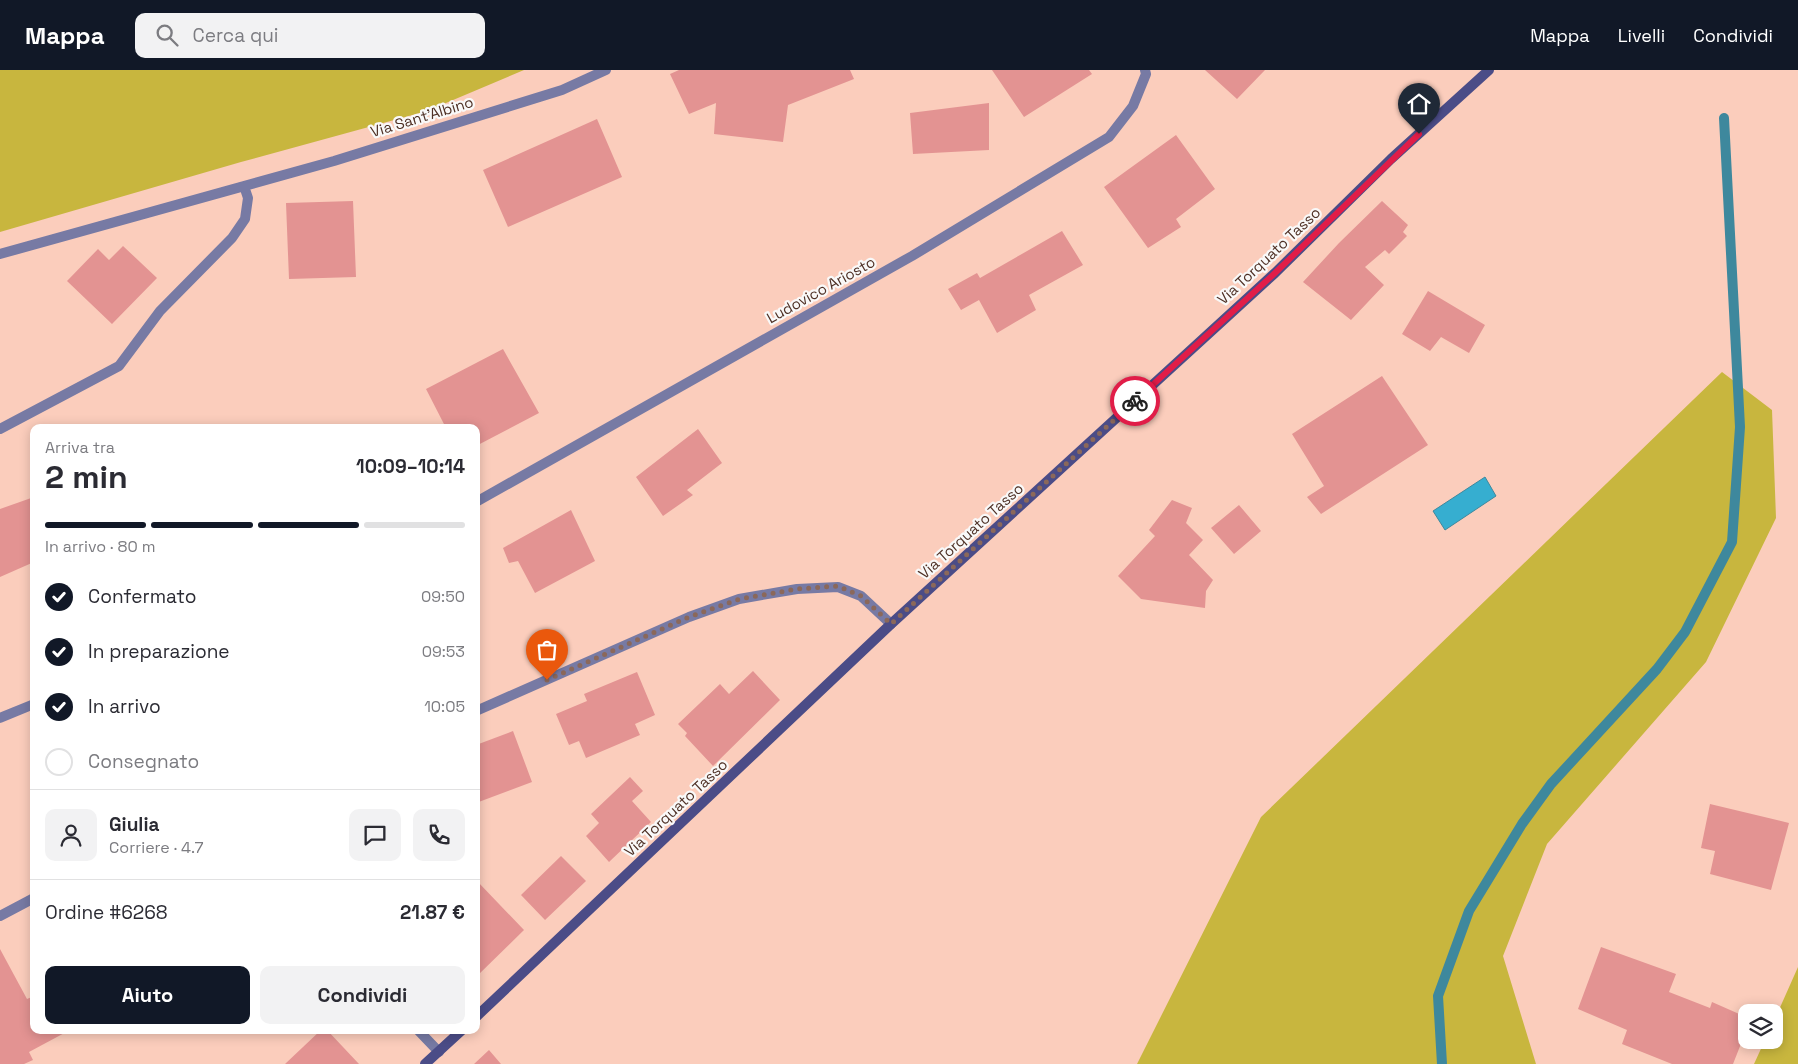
<!DOCTYPE html>
<html lang="it">
<head>
<meta charset="utf-8">
<style>
	body { margin:0; font-family:"Space Grotesk",sans-serif; background:#f2f2f3; color:#2b2b33; height:100vh; display:flex; flex-direction:column; font-size:19px; white-space:nowrap }
	* { box-sizing:border-box; margin:0 }
	p { font-size:16px; color:#7c7c81 }
	.icon { flex:none; width:28px; height:28px; fill:none; stroke:currentColor; stroke-width:2; stroke-linecap:round; stroke-linejoin:round }
	.map { position:relative; flex:1; overflow:hidden }
	.sheet { position:absolute; left:30px; top:354px; width:450px; height:610px; display:flex; flex-direction:column; background:#fff; border-radius:10px; box-shadow:0 2px 12px #0003 }
	.sheet>* { flex:none }
	.controls { position:absolute; left:1738px; top:934px; display:grid; gap:10px }
	.controls a { display:grid; place-items:center; width:45px; height:45px; border-radius:10px; background:#fff; box-shadow:0 2px 12px #0003; font-size:25px }
	.pin { position:absolute; display:grid; place-items:center; width:42px; height:42px; color:#fff; margin:-51px -21px; border-radius:50% 50% 50% 0; rotate:-45deg; box-shadow:0 0 5px #0007 }
	.pin .icon { rotate:45deg }
	.courier { position:absolute; display:grid; place-items:center; width:50px; height:50px; margin:-25px; border:4px solid #e11d48; border-radius:50%; background:#fff; color:#222; box-shadow:0 1px 6px #0007 }
	.overview em { font-style:normal; font-weight:700 }
	.overview div { display:flex; flex-direction:column-reverse }
	.overview { display:flex; align-items:center; justify-content:space-between; height:85px; padding:0 15px }
	h1 { font-size:32px; font-weight:700; line-height:38px }
	.bar { display:grid; grid-template-columns:repeat(4,1fr); gap:8px 5px; align-content:center; height:60px; padding:0 15px }
	.bar i { height:6px; border-radius:4px; background:#e1e1e2 }
	.bar .on { background:#111827 }
	.bar p { grid-column:span 4 }
	.line { display:flex; align-items:center; gap:12px; padding:0 15px; border-top:1px solid #e1e1e2 }
	.line div { flex:1 }
	.round { display:grid; place-items:center; flex:none; width:52px; height:52px; border-radius:10px; background:#f2f2f3 }
	ol { padding:0 15px; list-style:none }
	li { display:flex; align-items:center; gap:15px; height:55px }
	li p { margin-inline-start:auto }
	li .icon { padding:5px; border-radius:50%; background:#111827; color:#fff; stroke-width:4 }
	li:last-child { color:#7c7c81 }
	li i { width:28px; height:28px; border:2px solid #e1e1e2; border-radius:50% }
	.cta { display:flex; gap:10px; margin-top:auto; padding:10px 15px }
	.cta a { flex:1; height:58px; border-radius:10px; background:#111827; color:#fff; font-size:20px; font-weight:700; line-height:58px; text-align:center }
	.cta a+a { background:#f2f2f3; color:#2b2b33 }
	header { display:flex; align-items:center; gap:30px; box-sizing:border-box; height:70px; padding:0 25px; background:#111827; color:#fff }
	header strong { font-size:24px }
	nav { display:flex; gap:28px; margin-inline-start:auto; font-size:18px }
	.search { width:350px; height:45px; background:#f2f2f3; display:flex; align-items:center; gap:12px; box-sizing:border-box; padding:0 18px; border-radius:10px; color:#7c7c81; font-size:19px }
	.map>svg:first-child { display:block }
</style>
</head>
<body>
<header>
<strong>Mappa</strong>
<div class="search"><svg class="icon" aria-label="search" viewBox="0 0 24 24"><circle cx="10" cy="10" r="6"/><path d="M15 15l6 6"/></svg>Cerca qui</div>
<nav><a>Mappa</a><a>Livelli</a><a>Condividi</a></nav>
</header>
<div class="map">
<svg width="1798" height="994" viewBox="0 0 1798 994">
	<rect width="100%" height="100%" fill="#fbcdbc"/>
	<!-- green -->
	<path fill="#c8b63e" d="M0,0H524L427,41L241,92L0,162Z
		M1722,302L1772,340L1776,448L1706,592L1547,774L1503,886L1536,994H1137L1261,747Z
		M1798,897V994H1754L1765,970H1774V951Z"/>
	<!-- water -->
	<path fill="#36aed0" stroke="#3e889d" d="M1485,407L1496,426L1445,460L1433,441Z"/>
	<g fill="none" stroke-linecap="round" stroke-linejoin="round">
		<!-- stream -->
		<path stroke="#3e889d" stroke-width="10" d="M1442,994L1438,926L1469,841L1522,754L1551,714L1657,599L1685,562L1732,472L1740,357L1724,48"/>
	</g>
	<!-- building -->
	<path fill="#e39392" d="M679,0H850L854,9L788,35L783,72L714,64L716,33L689,44L670,4Z
		M992,0H1089L1092,4L1024,47Z
		M1205,0H1265L1237,29Z
		M989,33V80L913,84L910,43Z
		M597,49L622,107L508,157L483,100Z
		M1176,65L1215,119L1176,149L1181,157L1148,178L1104,117Z
		M353,131L356,207L289,209L286,133Z
		M1382,131L1408,155L1403,162L1407,166L1389,184L1385,180L1365,197L1384,215L1351,250L1303,212L1339,173Z
		M1062,161L1083,195L1029,225L1036,240L997,263L979,230L961,240L948,219L977,203L980,208Z
		M123,176L157,208L112,254L67,211L98,179L109,190Z
		M1428,221L1485,255L1469,283L1441,267L1430,281L1402,264Z
		M503,279L539,343L476,376V358H446L426,319Z
		M1382,306L1428,375L1321,444L1307,427L1324,416L1292,364Z
		M698,359L722,393L687,420L693,425L663,446L636,407Z
		M34,427V492L0,507V439Z
		M1172,430L1192,438L1186,453L1203,470L1189,485L1213,510L1206,521L1205,538L1141,529L1118,506L1155,466L1149,460Z
		M1239,435L1261,461L1234,484L1211,458Z
		M571,440L595,491L535,523L518,491L509,493L503,478Z
		M753,601L780,630L713,696L685,666L687,663L678,654L720,614L729,624Z
		M637,602L655,645L635,654L640,665L586,688L579,671L569,675L556,644L587,631L584,624Z
		M513,661L532,712L476,733V675Z
		M630,707L643,721L632,731L651,752L609,792L586,766L599,753L591,744Z
		M1710,734L1789,753L1771,820L1710,804L1715,781L1701,778Z
		M561,786L586,811L545,850L521,825Z
		M478,812L524,860L476,907V814Z
		M1601,877L1676,904L1669,922L1710,938L1712,932L1746,947V961L1733,994H1672L1622,974L1627,960L1578,939Z
		M0,879L27,929L34,926V960H70L29,982L33,990L24,994H0Z
		M321,960H327L359,994H285Z
		M489,980L501,994H474Z"/>
	<g fill="none" stroke-linecap="round" stroke-linejoin="round">
		<!-- lane -->
		<path stroke="#777aa4" stroke-width="10" d="M418,960L439,982"/>
		<!-- street -->
		<path stroke="#777aa4" stroke-width="10" d="M0,184L334,91L562,20L606,0
			M0,359L119,296L160,241L232,168L245,149L248,128L244,116
			M476,432L912,186L1109,67L1133,36L1146,4L1145,0
			M476,641L689,547L739,529L797,519L838,517L861,526L891,554
			M0,648L34,634
			M0,846L34,828"/>
		<!-- secondary -->
		<path stroke="#4b4c87" stroke-width="10" d="M476,947L891,554L1275,203L1391,89L1489,0
			M425,994L462,960"/>
	</g>
	<g fill="none" stroke-linecap="round" stroke-linejoin="round">
		<!-- done -->
		<path stroke="#8b685a" stroke-width="5" stroke-dasharray="0 9" d="M547,610L689,547L740,529L797,519L838,516L861,526L891,554L1135,331"/>
		<!-- route -->
		<path stroke="#e11d48" stroke-width="6" d="M1135,331L1275,203L1419,64"/>
	</g>
	<g text-anchor="middle" stroke-width="4.5" stroke-linejoin="round" paint-order="stroke">
		<!-- street labels -->
		<g font-size="15" fill="#4f3126" stroke="#f9f9f9">
			<text transform="translate(422 47) rotate(-17)" y="5">Via Sant'Albino</text>
			<text transform="translate(1269 186) rotate(-43)" y="5">Via Torquato Tasso</text>
			<text transform="translate(821 220) rotate(-29)" y="5">Ludovico Ariosto</text>
			<text transform="translate(971 461) rotate(-42)" y="5">Via Torquato Tasso</text>
			<text transform="translate(676 738) rotate(-43)" y="5">Via Torquato Tasso</text>
		</g>
	</g>
</svg>
<div class="controls">
<a><svg class="icon" aria-label="layers" viewBox="0 0 24 24"><path d="M12 4l9 5-9 5-9-5zM3 14l9 5 9-5"/></svg></a>
</div>
<div class="pin" style="left:547px;top:610px;background:#ea580c"><svg class="icon" aria-label="bag" viewBox="0 0 24 24"><path d="M5 8h14l-1 12H6zM9 8a3 3 0 0 1 6 0"/></svg></div>
<div class="pin" style="left:1419px;top:64px;background:#1f2937"><svg class="icon" aria-label="home" viewBox="0 0 24 24"><path d="M3 11l9-7 9 7M6 9v11h12V9"/></svg></div>
<div class="courier" style="left:1135px;top:331px"><svg class="icon" aria-label="bike" viewBox="0 0 24 24"><circle cx="6" cy="16" r="4"/><circle cx="18" cy="16" r="4"/><path d="M6 16l4-8h5l3 8M10 8l3 8H6M13 5h3"/></svg></div>
<section class="sheet">
<div class="overview"><div><h1>2 min</h1><p>Arriva tra</p></div><em>10:09–10:14</em></div>
<div class="bar"><i class="on"></i><i class="on"></i><i class="on"></i><i></i><p>In arrivo · 80 m</p></div>
<ol>
<li><svg class="icon" aria-label="check" viewBox="0 0 24 24"><path d="M5 12l5 5 9-10"/></svg>Confermato<p>09:50</p></li>
<li><svg class="icon" aria-label="check" viewBox="0 0 24 24"><path d="M5 12l5 5 9-10"/></svg>In preparazione<p>09:53</p></li>
<li><svg class="icon" aria-label="check" viewBox="0 0 24 24"><path d="M5 12l5 5 9-10"/></svg>In arrivo<p>10:05</p></li>
<li><i></i>Consegnato</li>
</ol>
<div class="line" style="height:90px"><a class="round"><svg class="icon" aria-label="person" viewBox="0 0 24 24"><circle cx="12" cy="8" r="4"/><path d="M4 21q1-7 8-7t8 7"/></svg></a><div><b>Giulia</b><p>Corriere · 4.7</p></div><a class="round"><svg class="icon" aria-label="chat" viewBox="0 0 24 24"><path d="M4 5h16v11H9l-5 4z"/></svg></a><a class="round"><svg class="icon" aria-label="phone" viewBox="0 0 24 24"><path d="M5 4h4l2 5-3 2q2 4 5 5l2-3 5 2v4C11 20 4 13 5 4z"/></svg></a></div>
<div class="line" style="height:65px"><div>Ordine #6268</div><b>21.87 €</b></div>
<div class="cta"><a>Aiuto</a><a>Condividi</a></div>
</section>
</div>
</body>
</html>
